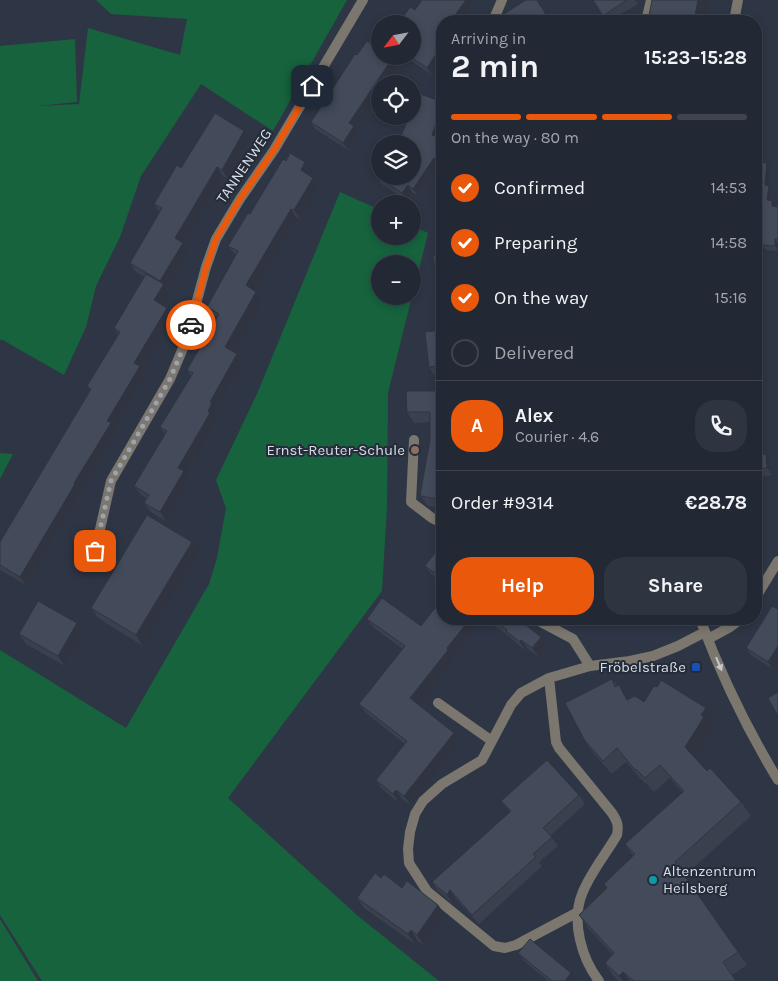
<!DOCTYPE html>
<html lang="en">
<head>
<meta charset="utf-8">
<style>
	body { margin:0; font-family:Karla,sans-serif; background:#2e3440; color:#f1f3f6; height:100vh; display:flex; flex-direction:column; font-size:19px; white-space:nowrap }
	* { box-sizing:border-box; margin:0 }
	p { font-size:16px; color:#a2a6ac }
	.icon { flex:none; width:28px; height:28px; fill:none; stroke:currentColor; stroke-width:2; stroke-linecap:round; stroke-linejoin:round }
	.map { position:relative; flex:1; overflow:hidden }
	.details { position:absolute; left:436px; top:15px; width:326px; height:610px; display:flex; flex-direction:column; background:#222834; border-radius:20px; box-shadow:0 2px 8px #0003,0 0 0 1px #3f444f }
	.details>* { flex:none }
	.needle { width:32px; rotate:238deg }
	.fabs { position:absolute; left:371px; top:15px; display:grid; gap:10px }
	.fabs a { display:grid; place-items:center; width:50px; height:50px; border-radius:50%; background:#222834; box-shadow:0 2px 8px #0003,0 0 0 1px #3f444f; font-size:25px }
	.pin { position:absolute; display:grid; place-items:center; width:42px; height:42px; color:#fff; margin:-21px; border-radius:10px; box-shadow:0 2px 8px #0006 }
	.courier { position:absolute; display:grid; place-items:center; width:50px; height:50px; margin:-25px; border:4px solid #ea580c; border-radius:50%; background:#fff; color:#222; box-shadow:0 1px 6px #0007 }
	.headline em { font-style:normal; font-weight:700 }
	.headline div { display:flex; flex-direction:column-reverse }
	.headline { display:flex; align-items:center; justify-content:space-between; height:85px; padding:0 15px }
	h1 { font-size:32px; font-weight:700; line-height:38px }
	.bar { display:grid; grid-template-columns:repeat(4,1fr); gap:8px 5px; align-content:center; height:60px; padding:0 15px }
	.bar i { height:6px; border-radius:4px; background:#3f444f }
	.bar .active { background:#ea580c }
	.bar p { grid-column:span 4 }
	.line { display:flex; align-items:center; gap:12px; padding:0 15px; border-top:1px solid #3f444f }
	.line div { flex:1 }
	.round { display:grid; place-items:center; flex:none; width:52px; height:52px; border-radius:20px; background:#2e3440 }
	ol { padding:0 15px; list-style:none }
	li { display:flex; align-items:center; gap:15px; height:55px }
	li p { margin-inline-start:auto }
	li .icon { padding:5px; border-radius:50%; background:#ea580c; color:#fff; stroke-width:4 }
	li:last-child { color:#a2a6ac }
	li i { width:28px; height:28px; border:2px solid #3f444f; border-radius:50% }
	.action { display:flex; gap:10px; margin-top:auto; padding:10px 15px }
	.action a { flex:1; height:58px; border-radius:20px; background:#ea580c; color:#fff; font-size:20px; font-weight:700; line-height:58px; text-align:center }
	.action a+a { background:#2e3440; color:#f1f3f6 }
	.map>svg:first-child { display:block }
</style>
</head>
<body>
<div class="map">
<svg width="778" height="981" viewBox="0 0 778 981">
	<rect width="100%" height="100%" fill="#2e3645"/>
	<!-- green -->
	<path fill="#16633e" d="M96,0H347L273,131L201,84L141,176L120,237L96,286L86,327L64,375L1,339L0,341V46L75,39L77,102L37,106L79,104L88,28L180,55L187,19L111,14Z
		M340,192L380,210V236H412L413,226L428,233L413,294L412,264H380V296H412L388,393L387,507L382,591L228,798L358,916L439,981H42L0,915V650L126,728L209,584L217,558L226,508L216,480L257,394Z
		M0,453L13,454L0,479Z
		M0,919L38,981H0Z"/>
	<g fill="none" stroke-linecap="round" stroke-linejoin="round">
		<!-- lane -->
		<path stroke="#7b776f" stroke-width="10" d="M414,440L411,502L432,518L442,523
			M541,622L573,639L590,666
			M549,678L521,693L511,705L482,760L442,784L423,801L415,814L410,832L408,849L409,863L427,891L494,946L505,948L516,945L578,912
			M438,703L492,741
			M599,981C582,959 571,922 582,894C590,873 606,854 617,835C619,825 617,821 612,813L559,748L556,742L549,678L590,666L630,661L653,656L678,646L705,632"/>
		<!-- street -->
		<path stroke="#7b776f" stroke-width="10" d="M493,21L502,0
			M646,21L651,0
			M734,21L738,0
			M95,551L111,481L170,379L186,341L206,267L216,239L240,199L274,150L363,0
			M756,597L778,561
			M700,619C721,675 747,729 778,780
			M708,639L730,627L741,619"/>
	</g>
	<!-- wall -->
	<path fill="#3a404e" d="M422,0H475L462,20L463,21H442V59L432,75L404,56H412L401,20L415,10Z
		M593,0H635L638,4L609,21H607Z
		M373,45L355,127L359,132L348,150L315,129L311,122L357,55Z
		M439,137L442,138V167L439,164L418,196L412,192L407,200L381,184L377,177L380,176Z
		M251,140L228,179L223,176L183,244L189,252L167,289L170,292L162,305L167,308L173,317L142,369L146,375L114,428L117,432L81,491V492L26,585L0,570V542L90,390L87,386L119,335L114,328L145,277L136,272L130,263L160,212L154,204L181,168Z
		M756,162L767,163L771,168L769,186L772,191L771,200L772,201L776,207H778V251L766,250L763,275L756,274Z
		M312,171L309,175L319,186L300,219L297,218L254,290L263,301L233,352L243,363L216,409L218,412L214,419L216,422L186,474L190,480L166,521L151,512L144,503L147,499L140,494L134,486L165,434L160,427L191,376L187,370L217,318L213,316L207,307L236,255L228,246L250,214Z
		M442,255V298L438,291Z
		M442,330V377L436,378L429,367Z
		M442,391V509L428,506L420,495L430,440V422L414,423L407,412Z
		M756,455L770,461L772,475L756,477Z
		M192,542L199,552L143,646L98,618L91,608Z
		M442,548V583L432,575L425,566Z
		M772,606L773,669L751,655L746,648Z
		M367,619L421,626L455,659L419,705L460,742L411,805L402,799L399,803L382,789L376,780L405,744L366,713L359,704L403,649L374,628Z
		M485,619H518L547,646L539,657L528,649L526,651L513,640L510,637Z
		M77,623L84,633L65,666L26,644L19,634Z
		M612,679L629,700L644,702L657,687L706,708L715,721L711,727L713,730L695,758L707,771L741,802L751,816L684,876L747,965L732,975L736,981H619L614,977L605,963L613,955L588,928L579,915L607,888L604,884L633,856L625,844L683,793L670,778L654,792L645,782L644,783L626,762L612,774L594,754L585,741Z
		M579,795L585,804L550,836L558,846L539,862L542,866L479,924L456,899L453,904L438,891L432,882L510,812L501,801Z
		M381,878L438,905L445,915L424,945L418,941L415,944L364,908L357,898Z
		M518,953L576,980L575,981H548L523,960Z"/>
	<!-- shaded-wall -->
	<path fill="#2f3440" d="M466,0H475L462,20L463,21H458L456,14Z
		M698,0H709L705,21H694Z
		M442,45V59L432,75L427,68Z
		M394,56H404L385,84H380V91L355,127L359,132L348,150L343,143L349,123Z
		M442,107V126L437,142L432,135Z
		M244,131L251,140L228,179L222,170Z
		M442,143V166L439,161Z
		M434,158L439,164L418,196L413,189Z
		M305,162L312,171L307,179L301,170Z
		M767,163L771,168L769,186L772,191L771,206L767,200L765,185Z
		M217,167L223,176L183,244L189,252L167,289L170,292L160,309L154,300L163,285L160,281L175,238Z
		M313,178L319,186L300,219L294,210Z
		M408,185L412,192L407,200L402,193Z
		M772,201L776,206V212L772,206Z
		M291,209L297,218L252,294L246,285Z
		M775,239L778,243V251L775,246Z
		M762,245L766,250L763,275L759,269Z
		M256,292L263,301L231,356L225,347Z
		M167,308L173,317L142,369L146,375L114,428L117,432L81,491V492L26,585L20,577L74,483L134,363Z
		M237,354L243,363L216,409L218,412L214,419L216,422L186,474L190,480L166,521L160,512L178,468L210,402Z
		M766,454L770,461L772,475L767,468Z
		M192,542L199,552L143,646L136,635Z
		M470,619H483L453,657L455,659L417,708L410,698L447,648Z
		M77,623L84,633L65,666L58,656Z
		M541,637L547,646L539,657L532,648Z
		M521,640L528,649L526,651L520,642Z
		M778,646V661L773,669L768,662Z
		M619,685L628,698L636,714L627,700Z
		M706,708L715,721L711,727L713,730L694,760L685,747L701,715Z
		M454,733L460,742L411,805L404,796Z
		M396,790L402,799L399,803L393,794Z
		M450,890L456,899L453,904L447,895Z
		M438,905L445,915L424,945L417,935Z
		M411,930L418,941L415,944L408,934Z
		M623,972L630,981H623L619,976Z
		M571,973L576,980L575,981H565Z"/>
	<!-- building -->
	<path fill="#434b5b" stroke="#2f3440" d="M422,0H466L456,14L460,17L458,21H442V45L427,68L409,56H412V24H387L393,15L401,20L410,7L415,10Z
		M526,0H537L550,21H508L504,14Z
		M593,0H627L603,16Z
		M652,0H698L694,21H648Z
		M380,34V56H394L349,123L354,126L343,143L311,122L355,54L357,55L367,41L373,45Z
		M418,93L442,102V107L432,135L442,138V143L439,161L434,158L413,189L408,185L402,193L377,177L374,157L380,146V176H412V144H398L409,116H412V107Z
		M215,113L244,131L222,170L217,167L175,238L183,243L160,281L130,263L162,208L154,204L177,165L181,168Z
		M385,138L395,144H382Z
		M290,153L305,162L301,170L313,178L294,210L291,209L246,285L256,292L225,347L237,354L210,402L212,403L208,411L210,413L178,468L184,471L160,512L144,503L149,495L134,486L167,431L160,427L193,373L187,370L219,314L207,307L238,251L228,246L248,213L250,214L283,159L286,161Z
		M756,162L767,163L765,185L769,186L767,200L772,201V206L778,207V239H775V246L762,245L759,269H756Z
		M442,255V291H438L433,256Z
		M146,274L164,284L154,300L167,308L134,363L140,366L107,421L111,423L74,483L75,484L20,577L0,565V542L91,389L87,386L120,332L114,328Z
		M442,330V366L429,367L425,332Z
		M406,391H442V500L421,496L420,495L430,440V412H407Z
		M766,454L767,468L756,469V455Z
		M147,515L192,542L136,635L91,608Z
		M440,546L442,548V578L425,566Z
		M382,598L421,626L442,599V619H470L447,648L448,650L410,698L454,733L404,796L396,790L393,794L376,780L407,741L359,704L405,646L367,619Z
		M38,601L77,623L58,656L19,634Z
		M772,606L778,609V646L768,662L746,648Z
		M491,619H518L541,637L532,648L521,640L520,642L506,631L507,630Z
		M612,679L615,687L619,685L627,700L635,696L644,702L654,686L657,687L661,680L706,708L701,715L704,717L685,747L707,771L710,768L741,802L675,862L738,952L723,962L736,981H634L623,972L619,976L605,963L614,953L579,915L607,888L604,884L635,854L625,844L684,791L660,765L645,778L636,769L635,770L617,748L603,761L585,741L565,703Z
		M778,692V716L768,698Z
		M547,760L579,795L543,828L552,837L533,854L536,857L472,915L450,890L447,895L432,882L511,811L501,801Z
		M375,873L381,878L384,874L402,888L407,881L438,905L417,935L411,930L408,934L357,898Z
		M530,939L571,973L565,981H552L518,953Z"/>
	<!-- one-way arrows -->
	<defs><path id="oneway-solid" d="M-6-.8H1V-3.2L6.5 0L1 3.2V.8H-6Z" transform="scale(1.25)"/></defs>
	<use fill="#c5c9ce" href="#oneway-solid" transform="translate(719 664) rotate(67)"/>
	<g fill="none" stroke-linecap="round" stroke-linejoin="round">
		<!-- done -->
		<path stroke="#9ca3ae" stroke-width="5" stroke-dasharray="0 9" d="M95,551L111,481L170,379L186,341L191,325"/>
		<!-- route -->
		<path stroke="#ea580c" stroke-width="6" d="M191,325L206,268L216,239L240,199L274,150L312,86"/>
	</g>
	<!-- markers -->
	<circle fill="#8d6e63" stroke="#242c3a" stroke-width="2" cx="415" cy="450" r="5"/>
	<rect fill="#1a4fb4" stroke="#242c3a" stroke-width="2" x="691" y="662" width="10" height="10" rx="2.5"/>
	<circle fill="#0f9aa8" stroke="#242c3a" stroke-width="2" cx="653" cy="880" r="5"/>
	<g text-anchor="middle" stroke-width="4" stroke-linejoin="round" paint-order="stroke">
		<!-- street labels -->
		<g font-size="15" fill="#d8dde6" stroke="#242c3a">
			<text transform="translate(244 166) rotate(-56)" y="5">TANNENWEG</text>
		</g>
		<!-- poi labels -->
		<g font-size="15" fill="#d8dde6" stroke="#242c3a" text-anchor="end">
			<text x="405" y="455">Ernst-Reuter-Schule</text>
			<text x="686" y="672">Fröbelstraße</text>
			<text x="663" y="876" text-anchor="start">Altenzentrum<tspan x="663" dy="17">Heilsberg</tspan></text>
		</g>
	</g>
</svg>
<div class="fabs">
<a><svg class="needle" viewBox="-14 -14 28 28"><path d="M0-13l5 13h-10z" fill="#e53935"/><path d="M0 13l5-13h-10z" fill="#a2a6ac"/></svg></a>
<a><svg class="icon" aria-label="locate" viewBox="0 0 24 24"><circle cx="12" cy="12" r="6"/><path d="M12 2v4M12 18v4M2 12h4M18 12h4"/></svg></a>
<a><svg class="icon" aria-label="layers" viewBox="0 0 24 24"><path d="M12 4l9 5-9 5-9-5zM3 14l9 5 9-5"/></svg></a>
<a>+</a>
<a>−</a>
</div>
<div class="pin" style="left:95px;top:551px;background:#ea580c"><svg class="icon" aria-label="bag" viewBox="0 0 24 24"><path d="M5 8h14l-1 12H6zM9 8a3 3 0 0 1 6 0"/></svg></div>
<div class="pin" style="left:312px;top:86px;background:#1f2937"><svg class="icon" aria-label="home" viewBox="0 0 24 24"><path d="M3 11l9-7 9 7M6 9v11h12V9"/></svg></div>
<div class="courier" style="left:191px;top:325px"><svg class="icon" aria-label="car" viewBox="0 0 24 24"><path d="M5 17H2v-5l4-1 3-4h7l3 4 3 1v5h-3M9 17h6M6 11h13"/><circle cx="7" cy="17" r="2"/><circle cx="17" cy="17" r="2"/></svg></div>
<section class="details">
<div class="headline"><div><h1>2 min</h1><p>Arriving in</p></div><em>15:23–15:28</em></div>
<div class="bar"><i class="active"></i><i class="active"></i><i class="active"></i><i></i><p>On the way · 80 m</p></div>
<ol>
<li><svg class="icon" aria-label="check" viewBox="0 0 24 24"><path d="M5 12l5 5 9-10"/></svg>Confirmed<p>14:53</p></li>
<li><svg class="icon" aria-label="check" viewBox="0 0 24 24"><path d="M5 12l5 5 9-10"/></svg>Preparing<p>14:58</p></li>
<li><svg class="icon" aria-label="check" viewBox="0 0 24 24"><path d="M5 12l5 5 9-10"/></svg>On the way<p>15:16</p></li>
<li><i></i>Delivered</li>
</ol>
<div class="line" style="height:90px"><b class="round" style="background:#ea580c;color:#fff">A</b><div><b>Alex</b><p>Courier · 4.6</p></div><a class="round"><svg class="icon" aria-label="phone" viewBox="0 0 24 24"><path d="M5 4h4l2 5-3 2q2 4 5 5l2-3 5 2v4C11 20 4 13 5 4z"/></svg></a></div>
<div class="line" style="height:65px"><div>Order #9314</div><b>€28.78</b></div>
<div class="action"><a>Help</a><a>Share</a></div>
</section>
</div>
</body>
</html>
